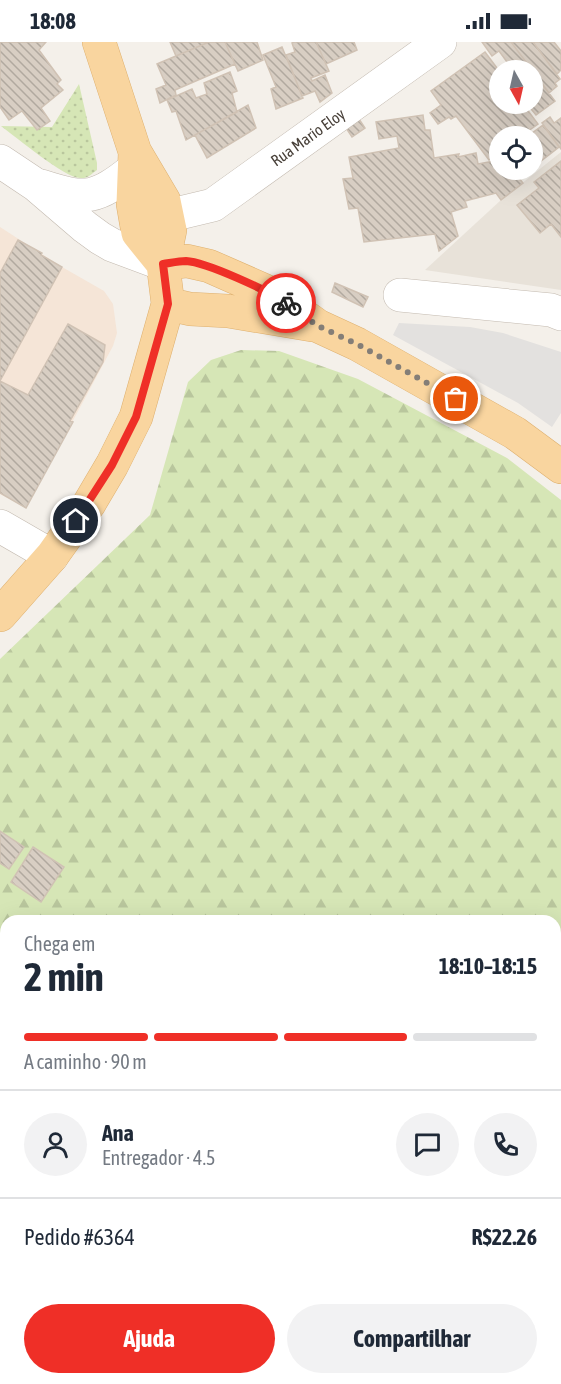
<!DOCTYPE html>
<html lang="pt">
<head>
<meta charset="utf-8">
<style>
	body { margin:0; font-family:"Asap Condensed",sans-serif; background:#f2f2f3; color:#1f2937; height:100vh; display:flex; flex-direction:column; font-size:22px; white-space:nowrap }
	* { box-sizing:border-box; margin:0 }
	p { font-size:20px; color:#747a83 }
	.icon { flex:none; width:33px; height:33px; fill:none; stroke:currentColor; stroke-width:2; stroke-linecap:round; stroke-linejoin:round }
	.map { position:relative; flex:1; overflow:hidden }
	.details { position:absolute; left:0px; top:873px; width:561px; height:470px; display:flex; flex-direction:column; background:#fff; border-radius:18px 18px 0 0; box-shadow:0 6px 24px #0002 }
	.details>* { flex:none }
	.needle { width:39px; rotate:172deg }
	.buttons { position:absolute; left:489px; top:18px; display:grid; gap:12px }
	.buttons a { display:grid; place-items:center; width:54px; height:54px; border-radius:50%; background:#fff; box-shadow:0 6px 24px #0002; font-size:30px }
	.pin { position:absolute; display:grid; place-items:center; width:51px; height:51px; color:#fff; margin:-26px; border:3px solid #fff; border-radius:50%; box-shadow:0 2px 6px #0007 }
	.courier { position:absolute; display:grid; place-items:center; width:60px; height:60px; margin:-30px; border:4px solid #ef2f27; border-radius:50%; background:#fff; color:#222; box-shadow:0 2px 8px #0007 }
	.headline em { font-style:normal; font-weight:700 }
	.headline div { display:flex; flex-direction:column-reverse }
	.headline { display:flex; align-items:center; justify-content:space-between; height:102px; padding:0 24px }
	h1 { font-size:39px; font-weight:700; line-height:45px }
	.bar { display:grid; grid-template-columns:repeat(4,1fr); gap:9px 6px; align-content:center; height:72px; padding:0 24px }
	.bar i { height:8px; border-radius:4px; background:#e0e1e3 }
	.bar .on { background:#ef2f27 }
	.bar p { grid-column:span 4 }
	.line { display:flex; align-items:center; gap:15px; padding:0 24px; border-top:2px solid #e0e1e3 }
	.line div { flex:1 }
	.round { display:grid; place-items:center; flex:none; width:63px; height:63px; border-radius:32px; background:#f2f2f3 }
	.action { display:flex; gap:12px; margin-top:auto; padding:12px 24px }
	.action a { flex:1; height:69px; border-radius:36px; background:#ef2f27; color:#fff; font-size:24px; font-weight:700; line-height:69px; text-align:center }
	.action a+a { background:#f2f2f3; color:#1f2937 }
	.status { display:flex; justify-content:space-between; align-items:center; height:42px; padding:0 30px; background:#fff; direction:ltr }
	.status svg { height:16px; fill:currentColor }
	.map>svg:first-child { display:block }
</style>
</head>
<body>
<div class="status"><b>18:08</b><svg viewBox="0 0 49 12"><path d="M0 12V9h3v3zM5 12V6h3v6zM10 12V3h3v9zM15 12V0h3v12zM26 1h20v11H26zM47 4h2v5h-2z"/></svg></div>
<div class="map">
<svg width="561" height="1342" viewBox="0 0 561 1342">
	<defs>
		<pattern id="green-dots" width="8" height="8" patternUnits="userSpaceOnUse" patternTransform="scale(1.5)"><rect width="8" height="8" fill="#d6e6b6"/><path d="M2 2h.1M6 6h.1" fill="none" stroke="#b9c69d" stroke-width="1.8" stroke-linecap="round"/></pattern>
		<pattern id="forest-firs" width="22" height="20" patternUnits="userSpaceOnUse" patternTransform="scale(1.5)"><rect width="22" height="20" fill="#d6e6b6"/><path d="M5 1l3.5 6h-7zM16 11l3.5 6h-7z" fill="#b9c69d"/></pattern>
		<pattern id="building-back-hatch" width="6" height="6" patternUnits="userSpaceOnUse" patternTransform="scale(1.5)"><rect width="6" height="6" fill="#d8cec3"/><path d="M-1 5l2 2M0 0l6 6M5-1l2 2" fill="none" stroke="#b1a99f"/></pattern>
	</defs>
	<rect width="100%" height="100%" fill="#f4f0ea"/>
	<!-- residential -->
	<path fill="#e8e2d9" d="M561,110V248L425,228L501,158Z"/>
	<!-- commercial -->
	<path fill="#f5e5d7" d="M0,185L62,225L104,249L113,262L117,291L113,304L26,466L0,452Z"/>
	<!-- green -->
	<path fill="url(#green-dots)" d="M79,42L97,121V128C91,132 88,137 80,136C65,136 16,95 1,84L52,85Z"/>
	<!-- forest -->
	<path fill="url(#forest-firs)" fill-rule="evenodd" d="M241,308L279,309L358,337L507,416L561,458V1342H0V617L150,473L188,340L211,318ZM6,879H555V1336H6Z"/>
	<!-- parking -->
	<path fill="#e3e1df" d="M399,281L470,285L503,291L561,310V371L552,385L518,361L393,293Z"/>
	<!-- building -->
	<path fill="url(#building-back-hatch)" stroke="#d0c2b4" stroke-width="1.5" d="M0,0H46L39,8L61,38L57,42L63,48L41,66L50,79L37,88L22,69L9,78L0,65Z
		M170,0H209L176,14Z
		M209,0H225L235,22L175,48L176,53L160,61L156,47L166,43L157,22Z
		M225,0H257L263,18L238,29Z
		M294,0H316L329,29L311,36L312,39L325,33L332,51L320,60L315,49L302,54L286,13L295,10L292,1Z
		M316,0H354L357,8L326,22Z
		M482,0H511L532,28H513L499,9L492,14Z
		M511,0H533L560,37L555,41L557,44L549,51Z
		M533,0H554L561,9V28L557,32Z
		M282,5L303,56L276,67L271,47L276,45L263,13Z
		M485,10L500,30V62H523L538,82L521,94H500V110L489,118L456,74L451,77L449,75L438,82L430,71L441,63L431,49Z
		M532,29L555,59L536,73L527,62H532Z
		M230,30L237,49L232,51L237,70L186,98L176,69L172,70L167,58L192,47L196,56L207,52L204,41Z
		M248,63L256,86L207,116L195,93Z
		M423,73L425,88H430L434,116L459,112L458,115L476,111L478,122L500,118V128H513L523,141L501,158L496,151L465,159L467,165L451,170L458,194L439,209L435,192L364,200L358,166L349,167L343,137L353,136L349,115L399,106L397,94L379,97L376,80Z
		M550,75L554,81L561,76V107L542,81Z
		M359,77L365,86L352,95L346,86Z
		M543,83L559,105L532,126V94H528Z
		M561,119V195L551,182L540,191L517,163L539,146L534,140Z
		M18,198L42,211L41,213L62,225L0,339V231Z
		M335,241L368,255L363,265L332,250Z
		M68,282L105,303L103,320L70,379L73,380L26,466L0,451V339L28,353Z
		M0,789L24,805L9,827L0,821Z
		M33,805L64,825L41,860L11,840Z
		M3,935L6,939V1017L0,1021V938Z"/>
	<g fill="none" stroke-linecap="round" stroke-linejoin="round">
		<defs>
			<g id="minor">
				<path d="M0,119L36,143L85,185L100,196L112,203L163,222"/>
				<path d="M41,144C87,159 96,157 134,127"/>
				<path id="s1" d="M167,174L213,163L440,0"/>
				<path d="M400,253L551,268L561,272"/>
				<path d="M0,484L52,514"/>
			</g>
			<path id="major" d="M135,110L133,162L138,191L163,222
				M163,222L187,219L209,224L275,253L318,284L357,302L515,391L561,425
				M168,262L190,267L228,269L312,283
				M0,573L52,514L89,462L112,423L136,375L168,262L163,222L170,188L164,159L135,110L99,0"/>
		</defs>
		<!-- minor casing -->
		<use href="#minor" stroke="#c3bab0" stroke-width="34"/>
		<!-- major casing -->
		<use href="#major" stroke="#deb06f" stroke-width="34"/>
		<!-- minor -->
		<use href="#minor" stroke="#fff" stroke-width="33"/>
		<!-- major -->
		<use href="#major" stroke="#f9d59f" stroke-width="33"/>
	</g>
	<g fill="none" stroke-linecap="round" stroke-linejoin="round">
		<!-- done -->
		<path stroke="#847e77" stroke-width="6" stroke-dasharray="0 10.8" d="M286,261L318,284L357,302L456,357"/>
		<!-- route -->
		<path stroke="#ef2f27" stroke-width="8" d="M76,479L112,423L136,375L168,262L163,222C170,221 179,219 186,219C206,220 269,249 286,261"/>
	</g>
	<g text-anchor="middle" stroke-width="6" stroke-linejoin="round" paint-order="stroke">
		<!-- street labels -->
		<g font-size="16" fill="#484039" stroke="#fff">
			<text dy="6" stroke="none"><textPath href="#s1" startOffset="164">Rua Mario Eloy</textPath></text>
		</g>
	</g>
</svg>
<div class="buttons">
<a><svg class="needle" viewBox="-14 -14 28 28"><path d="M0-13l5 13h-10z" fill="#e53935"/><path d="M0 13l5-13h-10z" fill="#747a83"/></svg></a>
<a><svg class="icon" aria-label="locate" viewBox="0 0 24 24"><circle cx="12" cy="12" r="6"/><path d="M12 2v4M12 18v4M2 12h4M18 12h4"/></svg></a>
</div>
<div class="pin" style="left:456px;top:357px;background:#ea580c"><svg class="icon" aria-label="bag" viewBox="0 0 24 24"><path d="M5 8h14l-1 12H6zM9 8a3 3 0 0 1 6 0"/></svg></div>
<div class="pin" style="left:76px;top:479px;background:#1f2937"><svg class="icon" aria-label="home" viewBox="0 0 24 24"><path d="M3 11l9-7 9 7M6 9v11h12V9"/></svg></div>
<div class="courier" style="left:286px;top:261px"><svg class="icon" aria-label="bike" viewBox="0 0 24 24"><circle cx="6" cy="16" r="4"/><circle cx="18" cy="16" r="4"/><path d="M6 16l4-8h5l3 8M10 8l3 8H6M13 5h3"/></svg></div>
<section class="details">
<div class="headline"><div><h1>2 min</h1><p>Chega em</p></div><em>18:10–18:15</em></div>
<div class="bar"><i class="on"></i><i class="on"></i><i class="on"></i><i></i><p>A caminho · 90 m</p></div>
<div class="line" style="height:108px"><a class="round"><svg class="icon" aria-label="person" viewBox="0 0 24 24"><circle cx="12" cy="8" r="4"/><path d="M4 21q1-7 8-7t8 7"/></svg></a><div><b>Ana</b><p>Entregador · 4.5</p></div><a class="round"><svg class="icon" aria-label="chat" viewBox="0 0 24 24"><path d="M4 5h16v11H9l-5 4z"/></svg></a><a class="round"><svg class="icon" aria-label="phone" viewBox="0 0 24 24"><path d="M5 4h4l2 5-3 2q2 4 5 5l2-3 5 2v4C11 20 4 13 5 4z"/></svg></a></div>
<div class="line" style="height:78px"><div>Pedido #6364</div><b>R$22.26</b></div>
<div class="action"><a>Ajuda</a><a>Compartilhar</a></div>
</section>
</div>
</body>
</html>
